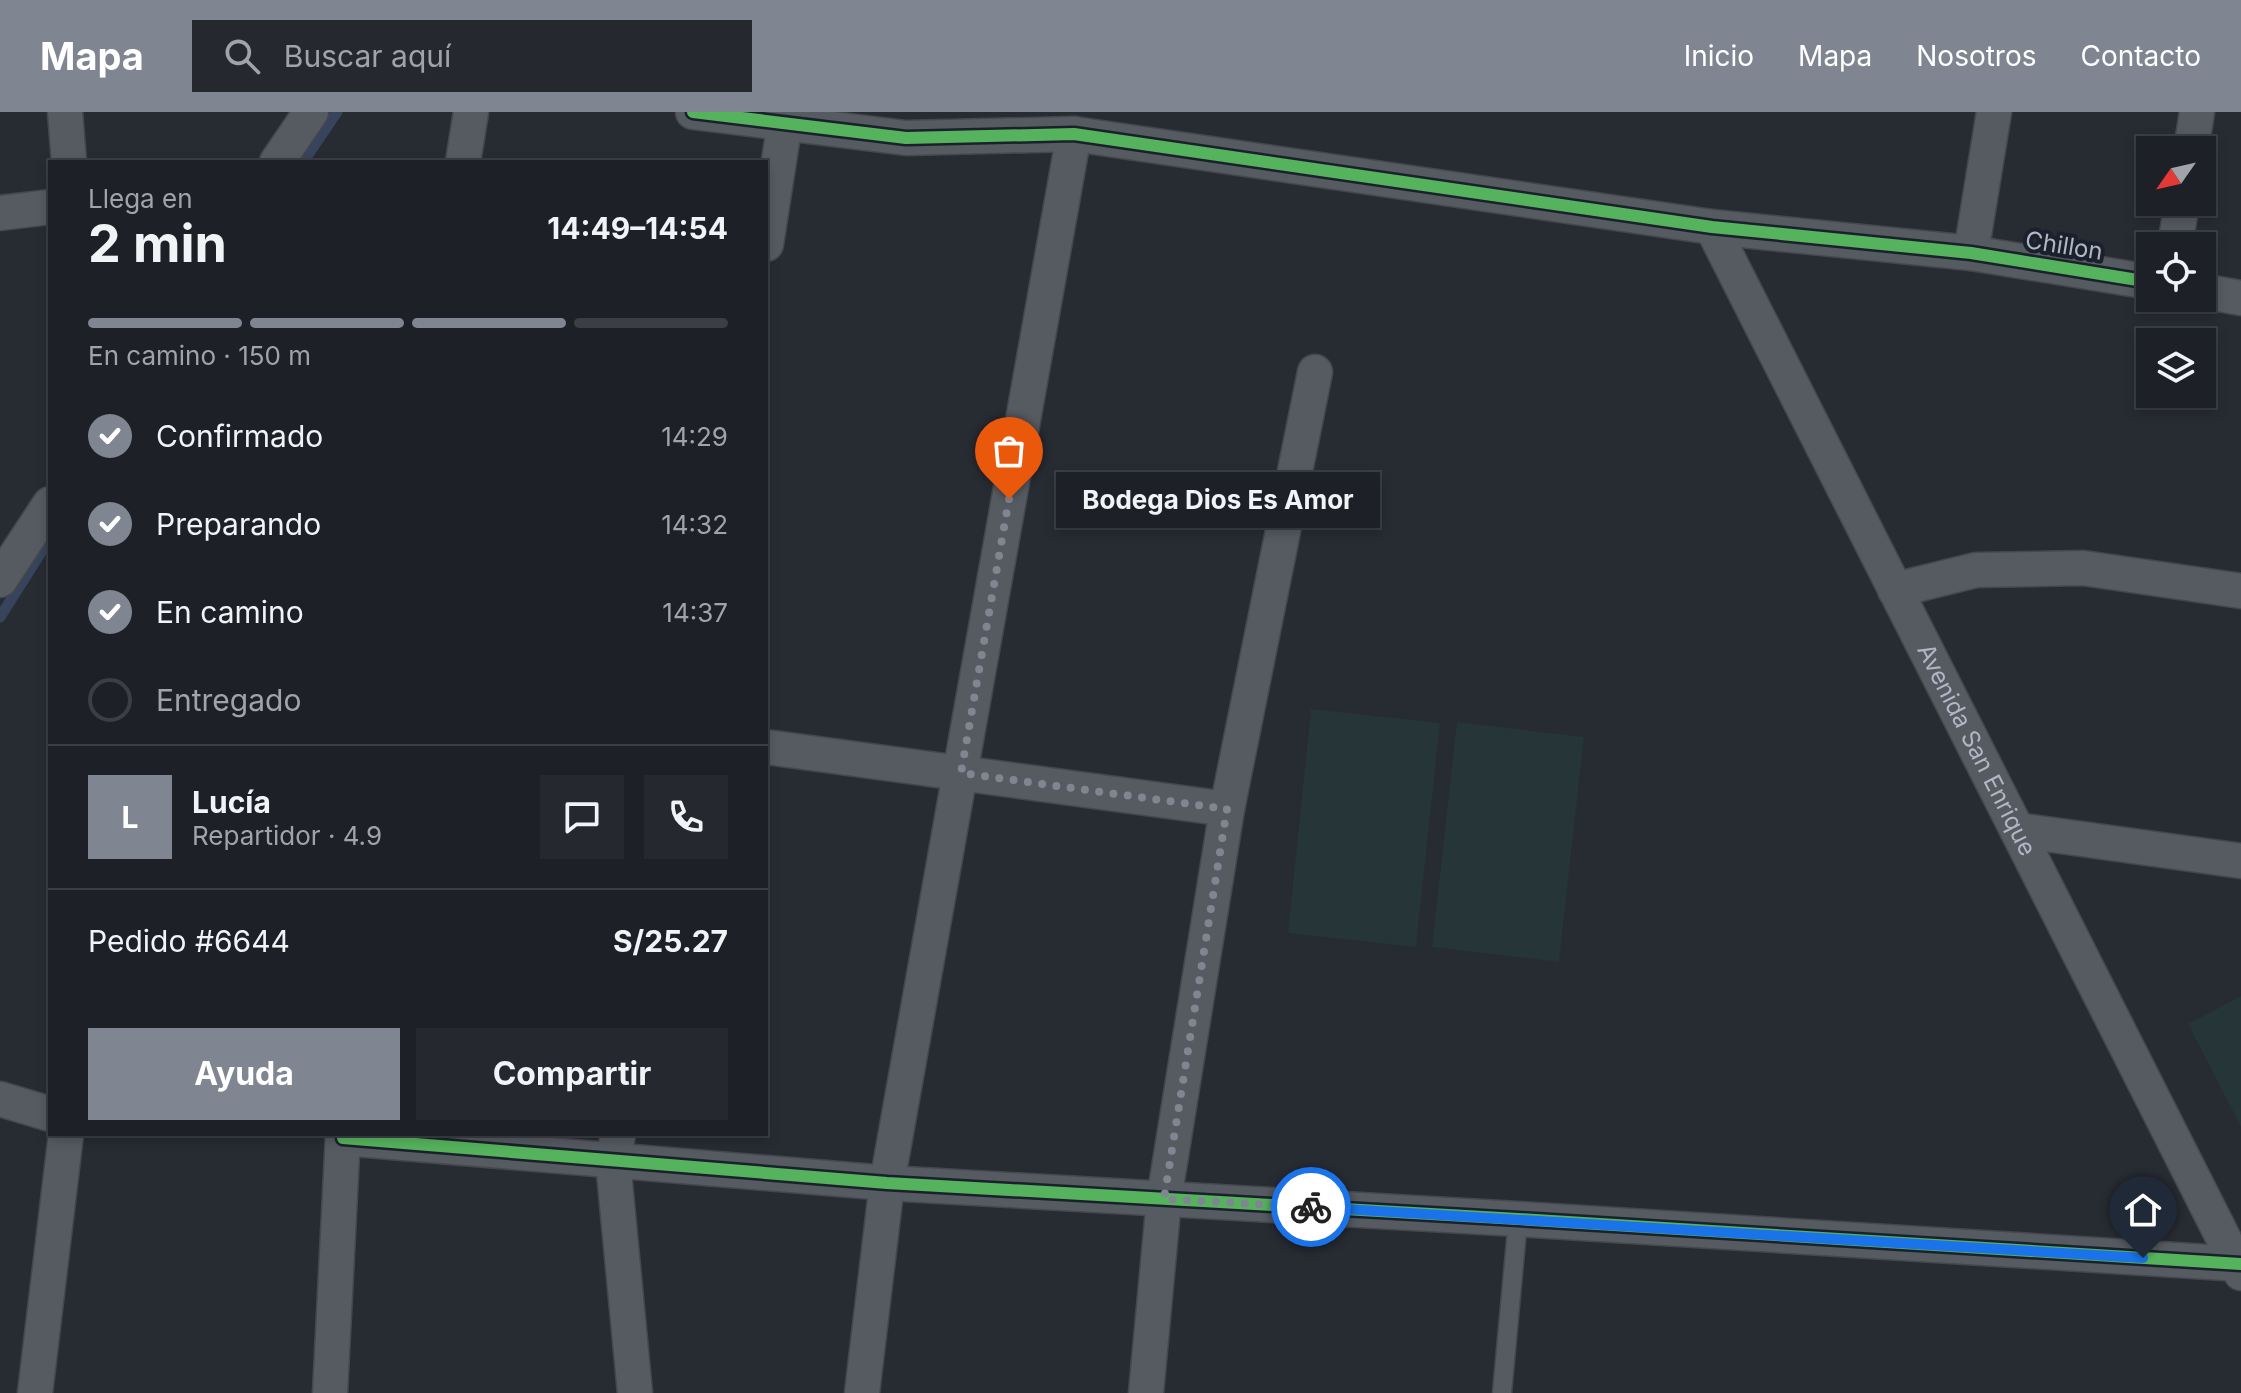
<!DOCTYPE html>
<html lang="es">
<head>
<meta charset="utf-8">
<style>
	body { margin:0; font-family:Inter,sans-serif; background:#25282e; color:#f1f3f6; height:100vh; display:flex; flex-direction:column; font-size:30px; white-space:nowrap }
	* { box-sizing:border-box; margin:0 }
	p { font-size:26px; color:#a0a3a7 }
	.icon { flex:none; width:44px; height:44px; fill:none; stroke:currentColor; stroke-width:2; stroke-linecap:round; stroke-linejoin:round }
	.map { position:relative; flex:1; overflow:hidden }
	.panel { position:absolute; left:48px; top:48px; width:720px; height:976px; display:flex; flex-direction:column; background:#1d2026; border-radius:0px; box-shadow:0 4px 12px #0003,0 0 0 2px #3b3e43 }
	.panel>* { flex:none }
	.needle { width:52px; rotate:236deg }
	.tools { position:absolute; left:2136px; top:24px; display:grid; gap:16px }
	.tools a { display:grid; place-items:center; width:80px; height:80px; border-radius:0px; background:#1d2026; box-shadow:0 4px 12px #0003,0 0 0 2px #3b3e43; font-size:40px }
	.pin { position:absolute; display:grid; place-items:center; width:68px; height:68px; color:#fff; margin:-82px -34px; border-radius:50% 50% 50% 0; rotate:-45deg; box-shadow:0 0 8px #0007 }
	.pin .icon { rotate:45deg }
	.courier { position:absolute; display:grid; place-items:center; width:80px; height:80px; margin:-40px; border:6px solid #1a73e8; border-radius:50%; background:#fff; color:#222; box-shadow:0 2px 10px #0007 }
	.bubble { position:absolute; height:56px; border-radius:0px; background:#1d2026; box-shadow:0 4px 12px #0003,0 0 0 2px #3b3e43; font-size:26px; font-weight:700; line-height:56px; text-align:center }
	.head em { font-style:normal; font-weight:700 }
	.head div { display:flex; flex-direction:column-reverse }
	.head { display:flex; align-items:center; justify-content:space-between; height:136px; padding:0 40px }
	h1 { font-size:52px; font-weight:700; line-height:60px }
	.bar { display:grid; grid-template-columns:repeat(4,1fr); gap:12px 8px; align-content:center; height:96px; padding:0 40px }
	.bar i { height:10px; border-radius:6px; background:#3b3e43 }
	.bar .on { background:#808691 }
	.bar p { grid-column:span 4 }
	.line { display:flex; align-items:center; gap:20px; padding:0 40px; border-top:2px solid #3b3e43 }
	.line div { flex:1 }
	.round { display:grid; place-items:center; flex:none; width:84px; height:84px; border-radius:0px; background:#25282e }
	ol { padding:0 40px; list-style:none }
	li { display:flex; align-items:center; gap:24px; height:88px }
	li p { margin-inline-start:auto }
	li .icon { padding:8px; border-radius:50%; background:#808691; color:#fff; stroke-width:4 }
	li:last-child { color:#a0a3a7 }
	li i { width:44px; height:44px; border:4px solid #3b3e43; border-radius:50% }
	.primary-button { display:flex; gap:16px; margin-top:auto; padding:16px 40px }
	.primary-button a { flex:1; height:92px; border-radius:0px; background:#808691; color:#fff; font-size:32px; font-weight:700; line-height:92px; text-align:center }
	.primary-button a+a { background:#25282e; color:#f1f3f6 }
	header { display:flex; align-items:center; gap:48px; box-sizing:border-box; height:112px; padding:0 40px; background:#808691; color:#fff }
	header strong { font-size:38px }
	nav { display:flex; gap:44px; margin-inline-start:auto; font-size:28px }
	.search { width:560px; height:72px; background:#25282e; display:flex; align-items:center; gap:20px; box-sizing:border-box; padding:0 28px; border-radius:0px; color:#a0a3a7; font-size:30px }
	.map>svg:first-child { display:block }
</style>
</head>
<body>
<header>
<strong>Mapa</strong>
<div class="search"><svg class="icon" aria-label="search" viewBox="0 0 24 24"><circle cx="10" cy="10" r="6"/><path d="M15 15l6 6"/></svg>Buscar aquí</div>
<nav><a>Inicio</a><a>Mapa</a><a>Nosotros</a><a>Contacto</a></nav>
</header>
<div class="map">
<svg width="2241" height="1281" viewBox="0 0 2241 1281">
	<rect width="100%" height="100%" fill="#272b32"/>
	<!-- green -->
	<path fill="#253538" d="M1311,597L1440,611L1416,835L1288,821Z
		M1457,610L1584,625L1559,850L1432,835Z
		M2241,884V1015L2188,912Z"/>
	<g fill="none" stroke-linecap="round" stroke-linejoin="round">
		<!-- stream -->
		<path stroke="#37445c" stroke-width="11" d="M303,50L337,0
			M0,505L50,426"/>
		<defs>
			<path id="service" d="M1502,1281L1518,1107"/>
			<g id="minor">
				<path d="M65,0L69,50"/>
				<path d="M693,0L906,26L1074,22L1712,115L1971,141L2150,170"/>
				<path d="M2191,38L2197,0"/>
				<path d="M277,50L311,0"/>
				<path d="M463,50L471,0"/>
				<path d="M0,101L50,95"/>
				<path id="s1" d="M1712,115L2241,1161"/>
				<path d="M766,132L785,10"/>
				<path d="M2175,134L2182,90"/>
				<path d="M1971,141L1994,0"/>
				<path d="M2202,179L2241,186"/>
				<path d="M0,468L50,392"/>
				<path d="M1895,478L1976,458L2083,456L2241,479"/>
				<path d="M766,635L1227,697"/>
				<path d="M2017,718L2241,749"/>
				<path d="M0,987L50,1002"/>
				<path d="M618,1022L613,1050L635,1281"/>
				<path d="M343,1026L887,1071L1518,1107L2241,1152"/>
				<path d="M35,1281L66,1022"/>
				<path d="M330,1281L343,1022"/>
				<path d="M862,1281L887,1071L1074,22"/>
				<path d="M1146,1281L1164,1087L1227,697L1315,260"/>
			</g>
		</defs>
		<!-- service casing -->
		<use href="#service" stroke="#44474d" stroke-width="21"/>
		<!-- minor casing -->
		<use href="#minor" stroke="#44474d" stroke-width="37"/>
		<!-- service -->
		<use href="#service" stroke="#565a61" stroke-width="18"/>
		<!-- minor -->
		<use href="#minor" stroke="#565a61" stroke-width="34"/>
		<defs>
			<path id="cycleway" d="M693,0L906,26L1074,22L1712,115L1971,141L2150,170
				M343,1026L887,1071L1518,1107L2241,1152"/>
		</defs>
		<!-- cycleway casing -->
		<use href="#cycleway" stroke="#1b212c" stroke-width="17"/>
		<!-- cycleway -->
		<use href="#cycleway" stroke="#56b35d" stroke-width="12"/>
	</g>
	<g fill="none" stroke-linecap="round" stroke-linejoin="round">
		<!-- done -->
		<path stroke="#808691" stroke-width="8" stroke-dasharray="0 14.4" d="M1009,387L961,661L1227,697L1164,1087L1311,1095"/>
		<!-- route -->
		<path stroke="#1a73e8" stroke-width="10" d="M1311,1095L2143,1146"/>
	</g>
	<g text-anchor="middle" stroke-width="8" stroke-linejoin="round" paint-order="stroke">
		<!-- street labels -->
		<g font-size="24" fill="#b0b7c4" stroke="#1b212c">
			<text transform="translate(2064 134) rotate(9)" y="8">Chillon</text>
			<text dy="8" stroke="none"><textPath href="#s1" startOffset="586">Avenida San Enrique</textPath></text>
		</g>
	</g>
</svg>
<div class="tools">
<a><svg class="needle" viewBox="-14 -14 28 28"><path d="M0-13l5 13h-10z" fill="#e53935"/><path d="M0 13l5-13h-10z" fill="#a0a3a7"/></svg></a>
<a><svg class="icon" aria-label="locate" viewBox="0 0 24 24"><circle cx="12" cy="12" r="6"/><path d="M12 2v4M12 18v4M2 12h4M18 12h4"/></svg></a>
<a><svg class="icon" aria-label="layers" viewBox="0 0 24 24"><path d="M12 4l9 5-9 5-9-5zM3 14l9 5 9-5"/></svg></a>
</div>
<div class="pin" style="left:1009px;top:387px;background:#ea580c"><svg class="icon" aria-label="bag" viewBox="0 0 24 24"><path d="M5 8h14l-1 12H6zM9 8a3 3 0 0 1 6 0"/></svg></div>
<div class="pin" style="left:2143px;top:1146px;background:#1f2937"><svg class="icon" aria-label="home" viewBox="0 0 24 24"><path d="M3 11l9-7 9 7M6 9v11h12V9"/></svg></div>
<div class="courier" style="left:1311px;top:1095px"><svg class="icon" aria-label="bike" viewBox="0 0 24 24"><circle cx="6" cy="16" r="4"/><circle cx="18" cy="16" r="4"/><path d="M6 16l4-8h5l3 8M10 8l3 8H6M13 5h3"/></svg></div>
<div class="bubble" style="left:1056px;top:360px;width:324px">Bodega Dios Es Amor</div>
<section class="panel">
<div class="head"><div><h1>2 min</h1><p>Llega en</p></div><em>14:49–14:54</em></div>
<div class="bar"><i class="on"></i><i class="on"></i><i class="on"></i><i></i><p>En camino · 150 m</p></div>
<ol>
<li><svg class="icon" aria-label="check" viewBox="0 0 24 24"><path d="M5 12l5 5 9-10"/></svg>Confirmado<p>14:29</p></li>
<li><svg class="icon" aria-label="check" viewBox="0 0 24 24"><path d="M5 12l5 5 9-10"/></svg>Preparando<p>14:32</p></li>
<li><svg class="icon" aria-label="check" viewBox="0 0 24 24"><path d="M5 12l5 5 9-10"/></svg>En camino<p>14:37</p></li>
<li><i></i>Entregado</li>
</ol>
<div class="line" style="height:144px"><b class="round" style="background:#808691;color:#fff">L</b><div><b>Lucía</b><p>Repartidor · 4.9</p></div><a class="round"><svg class="icon" aria-label="chat" viewBox="0 0 24 24"><path d="M4 5h16v11H9l-5 4z"/></svg></a><a class="round"><svg class="icon" aria-label="phone" viewBox="0 0 24 24"><path d="M5 4h4l2 5-3 2q2 4 5 5l2-3 5 2v4C11 20 4 13 5 4z"/></svg></a></div>
<div class="line" style="height:104px"><div>Pedido #6644</div><b>S/25.27</b></div>
<div class="primary-button"><a>Ayuda</a><a>Compartir</a></div>
</section>
</div>
</body>
</html>
